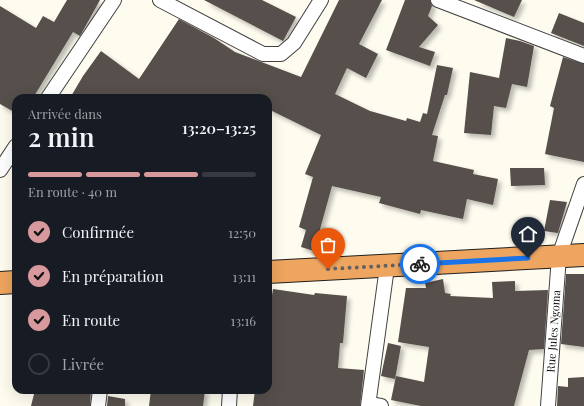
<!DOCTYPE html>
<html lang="fr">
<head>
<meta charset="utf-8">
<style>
	body { margin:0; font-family:"Playfair Display",serif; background:#20242c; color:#f1f3f6; height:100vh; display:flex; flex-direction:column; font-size:15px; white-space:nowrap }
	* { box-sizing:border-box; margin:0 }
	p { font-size:13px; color:#9ea1a6 }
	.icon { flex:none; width:22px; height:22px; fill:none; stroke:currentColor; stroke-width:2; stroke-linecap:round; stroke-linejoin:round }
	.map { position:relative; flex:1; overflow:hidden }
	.drawer { position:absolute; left:12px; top:94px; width:260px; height:300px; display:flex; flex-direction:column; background:#171b24; border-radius:12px; box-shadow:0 4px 16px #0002 }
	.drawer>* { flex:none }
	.pin { position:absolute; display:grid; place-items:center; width:34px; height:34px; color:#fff; margin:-41px -17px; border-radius:50% 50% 50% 0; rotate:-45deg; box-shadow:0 0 4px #0007 }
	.pin .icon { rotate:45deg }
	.courier { position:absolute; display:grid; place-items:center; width:40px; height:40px; margin:-20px; border:3px solid #1a73e8; border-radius:50%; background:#fff; color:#222; box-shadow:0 1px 5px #0007 }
	.head em { font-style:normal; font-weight:600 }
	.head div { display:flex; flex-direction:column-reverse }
	.head { display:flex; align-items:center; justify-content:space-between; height:68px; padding:0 16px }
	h1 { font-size:26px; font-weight:600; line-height:30px }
	.bar { display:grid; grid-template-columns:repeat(4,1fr); gap:6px 4px; align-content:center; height:48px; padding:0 16px }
	.bar i { height:5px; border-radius:3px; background:#363941 }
	.bar .active { background:#d7999c }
	.bar p { grid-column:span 4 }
	ol { padding:0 16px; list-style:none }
	li { display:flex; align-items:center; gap:12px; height:44px }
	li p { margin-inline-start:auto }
	li .icon { padding:4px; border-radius:50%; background:#d7999c; color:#111; stroke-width:4 }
	li:last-child { color:#9ea1a6 }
	li i { width:22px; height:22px; border:2px solid #363941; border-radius:50% }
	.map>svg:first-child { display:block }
</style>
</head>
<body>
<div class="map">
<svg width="584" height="406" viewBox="0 0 584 406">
	<defs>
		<filter id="shadow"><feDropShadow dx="3.5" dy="3.5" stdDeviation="2" flood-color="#0004"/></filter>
	</defs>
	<rect width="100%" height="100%" fill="#fefcef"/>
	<!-- building -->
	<path fill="#564f4b" filter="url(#shadow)" d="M67,0H100L80,36L73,32L33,98H16V113L0,104V6L36,28L43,16L54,22Z
		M204,0H262L296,17L283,41Z
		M339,0H382L359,44L378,54L366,78L347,68L335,94L370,111L406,121L407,118L420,122L423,113L427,114L437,65L453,68L447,95H445L432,135L438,136L433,161L474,170L473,174L498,179L493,205L467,199L463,219L421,210L420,214L379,203L381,197L332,186L314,251L301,247L306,230L299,227L313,177L305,174L321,135L268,109V98H70L83,76L101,51L139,79L179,19L214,38L235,52L301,77Z
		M405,0H430L432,6L428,16L438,25L419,47L435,52L430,66L386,50Z
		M474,0H522L514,17Z
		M559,13L584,23V46L551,33Z
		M506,38L520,41L534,46L527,87L512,84L506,108L494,106L491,135L464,133L470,72L499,78Z
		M563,57L584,64V162L545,154L554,108L550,106Z
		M510,168H544L545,185L511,186Z
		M550,200L567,202L558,233L544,231Z
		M566,274H584V347L561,344Z
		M443,279L445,293L451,294L450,296L493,298L492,282L515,281V291L548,290L544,349L529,350L514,406H421L391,400L396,376L424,382L429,347L398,342L406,288H426L425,283Z
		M273,289L314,295L315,293L347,296L343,343H340L338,368L364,370L360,406H253L255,390H268V300L271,301Z
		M388,343L401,346L395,379L381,376Z
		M584,377V406H557L558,386L568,387V378Z
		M35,390H91L90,406H31Z
		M151,390H205L203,406H149Z
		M108,396L125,399V406H107Z"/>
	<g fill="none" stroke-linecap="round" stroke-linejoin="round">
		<defs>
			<g id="street">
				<path d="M160,0L263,54H281L294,43L321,0"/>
				<path d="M438,0L584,56"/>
				<path d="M48,98L114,0"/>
				<path d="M0,170L16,146"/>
				<path d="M369,404L381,406"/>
				<path d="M98,406L100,390"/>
				<path d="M229,406L230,390"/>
				<path d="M368,406L387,267"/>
				<path id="s1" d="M548,406L559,256L584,184"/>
			</g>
			<path id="highway" d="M268,272L584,255
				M0,283L16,282"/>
		</defs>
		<!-- street casing -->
		<use href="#street" stroke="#414141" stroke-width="16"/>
		<!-- highway casing -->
		<use href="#highway" stroke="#1f1f1f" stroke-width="24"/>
		<!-- street -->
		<use href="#street" stroke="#fff" stroke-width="14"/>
		<!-- highway -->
		<use href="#highway" stroke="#eda55f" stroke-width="22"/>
	</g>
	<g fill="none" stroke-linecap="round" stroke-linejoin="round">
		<!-- done -->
		<path stroke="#62615d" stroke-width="4" stroke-dasharray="0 7.2" d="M328,269L420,264"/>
		<!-- route -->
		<path stroke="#1a73e8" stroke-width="5" d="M420,264L528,258"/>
	</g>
	<g text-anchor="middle" stroke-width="4" stroke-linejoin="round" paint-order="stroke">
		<!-- street labels -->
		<g font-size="11" fill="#0e0e0e" stroke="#fff">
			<text dy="4" stroke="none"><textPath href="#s1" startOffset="75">Rue Jules Ngoma</textPath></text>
		</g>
	</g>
</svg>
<div class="pin" style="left:328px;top:269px;background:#ea580c"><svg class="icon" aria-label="bag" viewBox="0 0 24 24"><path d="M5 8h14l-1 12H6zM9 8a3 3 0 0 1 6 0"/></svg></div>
<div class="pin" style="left:528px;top:258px;background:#1f2937"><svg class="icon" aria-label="home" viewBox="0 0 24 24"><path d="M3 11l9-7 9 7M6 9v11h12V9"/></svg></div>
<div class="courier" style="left:420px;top:264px"><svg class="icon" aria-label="bike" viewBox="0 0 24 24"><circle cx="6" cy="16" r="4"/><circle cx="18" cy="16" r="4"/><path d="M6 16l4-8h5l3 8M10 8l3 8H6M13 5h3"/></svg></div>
<section class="drawer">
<div class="head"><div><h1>2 min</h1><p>Arrivée dans</p></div><em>13:20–13:25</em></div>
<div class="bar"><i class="active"></i><i class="active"></i><i class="active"></i><i></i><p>En route · 40 m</p></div>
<ol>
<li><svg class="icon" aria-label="check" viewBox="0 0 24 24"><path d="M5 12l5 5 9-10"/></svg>Confirmée<p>12:50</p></li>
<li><svg class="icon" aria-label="check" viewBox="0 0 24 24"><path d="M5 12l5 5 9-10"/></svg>En préparation<p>13:11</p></li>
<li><svg class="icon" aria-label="check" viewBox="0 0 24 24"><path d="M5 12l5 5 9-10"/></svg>En route<p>13:16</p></li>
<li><i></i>Livrée</li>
</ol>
</section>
</div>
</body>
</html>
